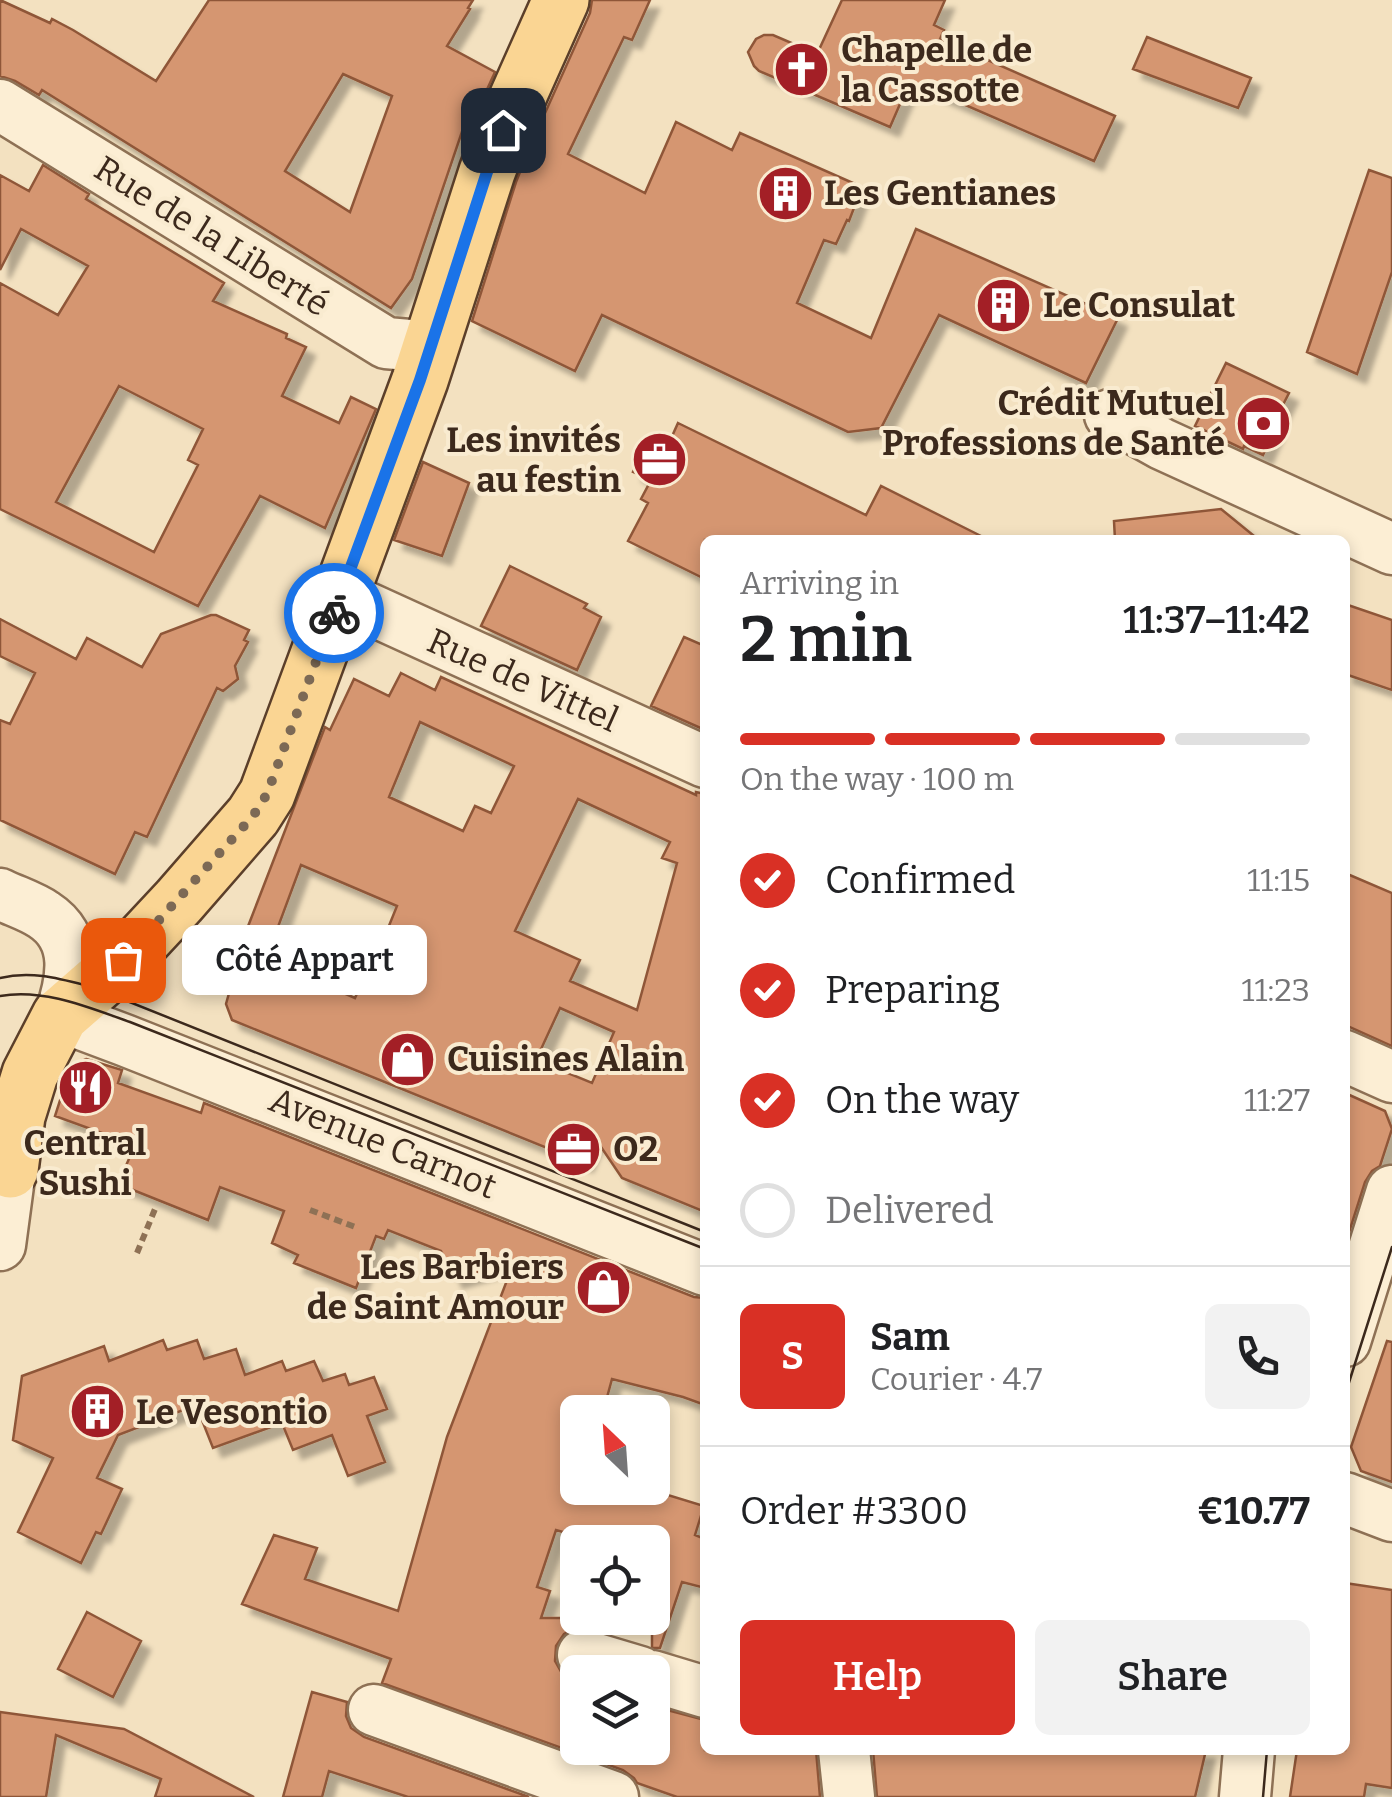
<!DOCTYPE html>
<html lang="en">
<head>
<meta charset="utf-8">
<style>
	body { margin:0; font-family:Bitter,serif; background:#f2f2f2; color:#202124; height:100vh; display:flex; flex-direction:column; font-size:38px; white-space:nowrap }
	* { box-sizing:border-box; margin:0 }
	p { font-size:32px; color:#757577 }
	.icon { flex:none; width:55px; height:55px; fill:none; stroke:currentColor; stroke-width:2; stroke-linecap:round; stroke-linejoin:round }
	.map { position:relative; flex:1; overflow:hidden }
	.details { position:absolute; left:700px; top:535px; width:650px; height:1220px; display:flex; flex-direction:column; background:#fff; border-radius:15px; box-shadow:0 5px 15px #0003 }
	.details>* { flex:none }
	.needle { width:65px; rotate:335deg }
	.fabs { position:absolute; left:560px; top:1395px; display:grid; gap:20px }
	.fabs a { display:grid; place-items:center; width:110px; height:110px; border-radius:15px; background:#fff; box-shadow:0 5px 15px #0003; font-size:50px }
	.pin { position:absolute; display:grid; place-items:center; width:85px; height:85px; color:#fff; margin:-42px; border-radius:20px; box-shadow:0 5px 15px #0006 }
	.courier { position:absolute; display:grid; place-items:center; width:100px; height:100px; margin:-50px; border:8px solid #1a73e8; border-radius:50%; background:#fff; color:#222; box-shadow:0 2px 12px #0007 }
	.bubble { position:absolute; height:70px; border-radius:15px; background:#fff; box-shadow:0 5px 15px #0003; font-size:32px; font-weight:600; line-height:70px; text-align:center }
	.headline em { font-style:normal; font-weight:600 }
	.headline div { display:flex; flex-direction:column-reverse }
	.headline { display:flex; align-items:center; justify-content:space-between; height:170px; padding:0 40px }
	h1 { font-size:65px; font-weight:600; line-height:75px }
	.bar { display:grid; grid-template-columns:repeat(4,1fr); gap:15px 10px; align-content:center; height:120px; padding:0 40px }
	.bar i { height:12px; border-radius:8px; background:#e0e0e0 }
	.bar .current { background:#d93025 }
	.bar p { grid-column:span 4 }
	.line { display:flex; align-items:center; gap:25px; padding:0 40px; border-top:2px solid #e0e0e0 }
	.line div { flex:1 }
	.round { display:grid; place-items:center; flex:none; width:105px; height:105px; border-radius:15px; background:#f2f2f2 }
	ol { padding:0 40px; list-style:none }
	li { display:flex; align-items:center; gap:30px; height:110px }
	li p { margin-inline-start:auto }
	li .icon { padding:10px; border-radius:50%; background:#d93025; color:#fff; stroke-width:4 }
	li:last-child { color:#757577 }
	li i { width:55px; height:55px; border:5px solid #e0e0e0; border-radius:50% }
	.cta { display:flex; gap:20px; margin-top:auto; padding:20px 40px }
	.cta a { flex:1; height:115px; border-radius:15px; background:#d93025; color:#fff; font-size:40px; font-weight:600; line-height:115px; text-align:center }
	.cta a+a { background:#f2f2f2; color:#202124 }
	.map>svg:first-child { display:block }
</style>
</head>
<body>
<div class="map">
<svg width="1392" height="1797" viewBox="0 0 1392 1797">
	<defs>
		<filter id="shadow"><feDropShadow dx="9" dy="9" stdDeviation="2.5" flood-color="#0004"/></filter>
	</defs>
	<rect width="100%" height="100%" fill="#f3e1c0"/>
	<!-- building -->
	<path fill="#d59671" stroke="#8f5739" stroke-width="2.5" fill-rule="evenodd" filter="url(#shadow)" d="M0,0L50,23L52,19L73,30L156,81L209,0H473L468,8L470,9L447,46L495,72L474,118L468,114L412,279L391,308L42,90L39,95L15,81L0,76ZM343,74L392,96L350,212L285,171Z
		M592,0H650L632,40L624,37L568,154L645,193L676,122L732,150L740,133L862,187L849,221L847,220L836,244L824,240L797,303L871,338L916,229L1118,318L1086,383L939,315L881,428L848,432L602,315L575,371L472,321L516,182L532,142L590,13Z
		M842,0H945L934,25L944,30L940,39L1115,116L1094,161L910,81L890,127L759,71L754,66L748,52L756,39L764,35H773L817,54Z
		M1147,37L1251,78L1238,108L1133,69Z
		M43,165L89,194L86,199L224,283L213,301L287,334L286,338L306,347L282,396L339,423L351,397L376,409L325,528L260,496L198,606L0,509V283L58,315L88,266L21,229L0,270V175L29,191ZM119,386L203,429L188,460L198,465L154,552L56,502Z
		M1369,170L1392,178V272L1357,374L1307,352Z
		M1226,363L1289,393L1271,428L1274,430L1263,455L1244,446L1243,449L1195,426Z
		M678,423L866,515L881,486L989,540H705V579L628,541L648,503L641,499L651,480L633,472L652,434L669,443Z
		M423,462L469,483L442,556L394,540Z
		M1221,509L1259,540H1115L1114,521Z
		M510,566L587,604L584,608L601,617L577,670L481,626Z
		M1345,604L1392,620V690L1345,674Z
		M211,615H216L249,630L244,640L248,642L235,666L238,679L223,691L217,688L147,837L135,832L115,874L0,820V720L10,724L35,673L0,656V619L76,659L87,638L142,667L161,634Z
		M684,637L705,646V730L651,706Z
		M401,673L435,690L441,677L696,795V792L705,794V1212L622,1178L595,1138L584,1163L232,1020L226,1004L247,929L325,727L330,730L354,679L389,696ZM420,722L514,766L491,813L475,806L463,831L389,797ZM578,799L670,842L662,858L677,863L637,1010L570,981L580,960L515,931ZM301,865L397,906L363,990L359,989L355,998L275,963L281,947L272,943ZM560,1008L614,1032L592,1083L536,1060Z
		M1345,873L1392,893V1046L1345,1025Z
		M86,1059L122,1070L118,1083L201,1113L204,1103L694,1297L705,1298V1405L683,1397L612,1379L603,1412H578V1488H645L704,1506L695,1535L705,1539V1588L682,1582L660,1648H654L652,1647V1542H599L556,1530L537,1587L550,1591L541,1618H578V1627L564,1634L556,1646L555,1661L563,1675L578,1683V1748H652V1706L705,1720V1750H816L820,1797H677L637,1783L634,1778L623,1770L382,1683L391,1659L242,1604L274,1535L317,1548L305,1579L398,1611L447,1437L514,1262L454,1279L441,1251L388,1230L384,1239L376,1236L356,1288L294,1263L298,1255L272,1243L284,1211L220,1187L208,1220L118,1184L135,1145L55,1116L71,1066Z
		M1345,1093L1385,1111L1392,1129L1380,1166L1372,1171L1365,1182L1345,1245Z
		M163,1340L167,1350L197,1340L204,1359L236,1349L245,1375L282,1361L286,1371L314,1361L323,1381L345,1374L349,1385L374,1377L387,1409L367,1416L385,1462L348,1476L332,1435L293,1450L282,1423L213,1448L196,1405L118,1435L97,1478L122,1489L101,1534L96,1532L81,1563L18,1532L53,1458L13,1440L22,1376L104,1346L109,1361Z
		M1387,1341L1392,1342V1482L1361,1471L1351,1447Z
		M1345,1583L1392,1590V1788L1366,1784L1364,1797H1290L1297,1750H1345Z
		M87,1612L141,1641L113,1697L58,1669Z
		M312,1692L347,1702L346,1716L351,1728L364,1737L529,1797H408L329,1771L322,1797H283Z
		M0,1712L124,1729L254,1797H155L161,1779L56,1735L46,1797H0Z
		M873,1750H1206L1195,1797H877Z"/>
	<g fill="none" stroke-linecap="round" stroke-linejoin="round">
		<defs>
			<path id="minor" d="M0,105L386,343L432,347
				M1110,415L1162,444L1392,549
				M341,596L705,762
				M0,894C14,901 31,906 44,915C81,939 72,981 60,1016L124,1040L705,1270
				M1345,1056L1392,1077
				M0,1245L10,1170
				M1345,1341L1392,1191
				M1345,1498L1392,1516
				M583,1655L640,1672
				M652,1676L705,1692
				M374,1710L613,1797
				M844,1750L849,1797
				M1245,1797L1249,1750"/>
			<path id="major" d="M0,1166L10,1170L17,1116L30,1074L60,1016L123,961L179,901L253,816L267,794L420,380L487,172L503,130L561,0"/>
		</defs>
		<!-- minor casing -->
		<use href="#minor" stroke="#8e7155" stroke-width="55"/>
		<!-- major casing -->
		<use href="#major" stroke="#5b3f2a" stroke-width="60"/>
		<!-- path -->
		<path stroke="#8e7155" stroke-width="6" stroke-dasharray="8 5" stroke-linecap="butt" d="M310,1210L358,1228
			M137,1253L155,1209"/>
		<!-- minor -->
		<use href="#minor" stroke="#fceed4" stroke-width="50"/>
		<!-- major -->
		<use href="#major" stroke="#fad593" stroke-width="55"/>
		<!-- tram -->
		<path stroke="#3c291c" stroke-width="2.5" d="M0,978C32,970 61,979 92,987L705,1232
			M0,996C44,988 90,1008 130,1022L705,1249
			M1345,1395L1392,1247
			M1263,1797L1267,1750"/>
	</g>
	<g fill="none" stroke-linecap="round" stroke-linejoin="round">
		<!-- done -->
		<path stroke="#7c6955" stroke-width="10" stroke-dasharray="0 18" d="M123,960L253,816L267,794L334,613"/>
		<!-- route -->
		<path stroke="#1a73e8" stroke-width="12" d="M334,613L420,380L487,172L503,130"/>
	</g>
	<!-- icons -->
	<defs>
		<symbol id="church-disc" viewBox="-11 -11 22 22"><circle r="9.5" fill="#a31f26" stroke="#f9ebd0"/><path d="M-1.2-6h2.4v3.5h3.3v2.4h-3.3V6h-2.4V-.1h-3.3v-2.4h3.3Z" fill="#fff"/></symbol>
		<symbol id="building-disc" viewBox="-11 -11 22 22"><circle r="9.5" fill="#a31f26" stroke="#f9ebd0"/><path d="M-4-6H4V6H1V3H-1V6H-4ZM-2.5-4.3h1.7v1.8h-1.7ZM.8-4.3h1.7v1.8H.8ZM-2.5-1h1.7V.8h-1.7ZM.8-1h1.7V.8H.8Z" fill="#fff"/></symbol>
		<symbol id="bank-disc" viewBox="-11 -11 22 22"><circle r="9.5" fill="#a31f26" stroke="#f9ebd0"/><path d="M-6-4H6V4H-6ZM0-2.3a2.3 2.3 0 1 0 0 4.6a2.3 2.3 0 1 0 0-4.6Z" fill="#fff"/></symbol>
		<symbol id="office-disc" viewBox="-11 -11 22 22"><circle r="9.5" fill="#a31f26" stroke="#f9ebd0"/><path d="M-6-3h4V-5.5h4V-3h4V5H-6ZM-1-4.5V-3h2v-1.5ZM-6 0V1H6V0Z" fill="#fff"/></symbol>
		<symbol id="shop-disc" viewBox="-11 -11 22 22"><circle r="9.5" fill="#a31f26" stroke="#f9ebd0"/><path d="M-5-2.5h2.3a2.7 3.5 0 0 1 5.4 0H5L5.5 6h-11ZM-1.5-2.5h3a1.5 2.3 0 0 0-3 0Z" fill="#fff"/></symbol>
		<symbol id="restaurant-disc" viewBox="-11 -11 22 22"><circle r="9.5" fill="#a31f26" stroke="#f9ebd0"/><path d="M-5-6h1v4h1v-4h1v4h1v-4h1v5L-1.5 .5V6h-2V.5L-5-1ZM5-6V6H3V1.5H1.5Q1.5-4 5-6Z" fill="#fff"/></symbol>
	</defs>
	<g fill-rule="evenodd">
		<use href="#church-disc" x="770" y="38" width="63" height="63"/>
		<use href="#building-disc" x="754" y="162" width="63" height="63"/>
		<use href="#building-disc" x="972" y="274" width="63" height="63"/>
		<use href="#bank-disc" x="1232" y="392" width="63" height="63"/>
		<use href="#office-disc" x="628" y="428" width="63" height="63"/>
		<use href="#shop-disc" x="376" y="1028" width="63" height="63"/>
		<use href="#restaurant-disc" x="54" y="1056" width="63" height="63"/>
		<use href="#office-disc" x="542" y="1118" width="63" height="63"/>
		<use href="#shop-disc" x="572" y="1256" width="63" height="63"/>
		<use href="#building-disc" x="66" y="1380" width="63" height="63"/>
	</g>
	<g text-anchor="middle" stroke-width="8" stroke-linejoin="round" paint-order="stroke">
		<!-- poi labels -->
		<g font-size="35" font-weight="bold" fill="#3c291c" stroke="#f9ebd0" text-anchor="start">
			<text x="841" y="62">Chapelle de<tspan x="841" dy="40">la Cassotte</tspan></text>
			<text x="824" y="205">Les Gentianes</text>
			<text x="1043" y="317">Le Consulat</text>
			<text x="1225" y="415" text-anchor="end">Crédit Mutuel<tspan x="1225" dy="40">Professions de Santé</tspan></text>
			<text x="621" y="452" text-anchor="end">Les invités<tspan x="621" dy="40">au festin</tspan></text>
			<text x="447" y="1071">Cuisines Alain</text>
			<text x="85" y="1155" text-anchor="middle">Central<tspan x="85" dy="40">Sushi</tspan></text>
			<text x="613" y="1161">O2</text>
			<text x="564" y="1279" text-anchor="end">Les Barbiers<tspan x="564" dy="40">de Saint Amour</tspan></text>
			<text x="136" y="1424">Le Vesontio</text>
		</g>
		<!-- street labels -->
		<g font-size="35" fill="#3c291c" stroke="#f9ebd0">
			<text transform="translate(212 236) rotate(32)" y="12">Rue de la Liberté</text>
			<text transform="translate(523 680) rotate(24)" y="12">Rue de Vittel</text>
			<text transform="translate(383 1143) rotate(22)" y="12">Avenue Carnot</text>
		</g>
	</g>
</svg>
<div class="fabs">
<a><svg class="needle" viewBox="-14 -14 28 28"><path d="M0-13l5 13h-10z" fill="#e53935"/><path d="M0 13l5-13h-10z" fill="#757577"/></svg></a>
<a><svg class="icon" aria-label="locate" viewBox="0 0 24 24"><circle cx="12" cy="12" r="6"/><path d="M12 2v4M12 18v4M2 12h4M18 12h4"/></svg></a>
<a><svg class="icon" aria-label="layers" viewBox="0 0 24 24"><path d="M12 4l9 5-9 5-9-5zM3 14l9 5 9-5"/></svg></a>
</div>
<div class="pin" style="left:123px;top:960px;background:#ea580c"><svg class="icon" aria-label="bag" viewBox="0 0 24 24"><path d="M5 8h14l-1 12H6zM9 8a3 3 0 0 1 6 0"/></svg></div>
<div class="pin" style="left:503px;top:130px;background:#1f2937"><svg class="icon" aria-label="home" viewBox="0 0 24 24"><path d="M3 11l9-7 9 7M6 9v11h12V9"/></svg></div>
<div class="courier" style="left:334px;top:613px"><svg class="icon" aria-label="bike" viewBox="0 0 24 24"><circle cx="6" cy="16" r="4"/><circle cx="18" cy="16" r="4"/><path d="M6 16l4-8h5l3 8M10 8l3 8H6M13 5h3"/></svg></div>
<div class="bubble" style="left:182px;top:925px;width:245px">Côté Appart</div>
<section class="details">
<div class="headline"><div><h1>2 min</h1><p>Arriving in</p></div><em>11:37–11:42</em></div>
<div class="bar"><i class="current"></i><i class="current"></i><i class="current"></i><i></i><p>On the way · 100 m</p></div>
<ol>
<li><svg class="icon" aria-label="check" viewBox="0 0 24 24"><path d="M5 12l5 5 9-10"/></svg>Confirmed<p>11:15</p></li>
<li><svg class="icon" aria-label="check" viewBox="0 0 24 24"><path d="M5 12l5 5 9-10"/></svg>Preparing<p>11:23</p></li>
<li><svg class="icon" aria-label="check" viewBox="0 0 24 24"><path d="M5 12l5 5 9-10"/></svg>On the way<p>11:27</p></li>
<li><i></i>Delivered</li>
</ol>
<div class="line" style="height:180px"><b class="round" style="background:#d93025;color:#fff">S</b><div><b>Sam</b><p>Courier · 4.7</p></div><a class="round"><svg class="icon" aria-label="phone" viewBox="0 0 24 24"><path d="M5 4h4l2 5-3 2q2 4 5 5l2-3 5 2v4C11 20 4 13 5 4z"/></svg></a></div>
<div class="line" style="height:130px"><div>Order #3300</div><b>€10.77</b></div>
<div class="cta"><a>Help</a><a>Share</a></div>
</section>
</div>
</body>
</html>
